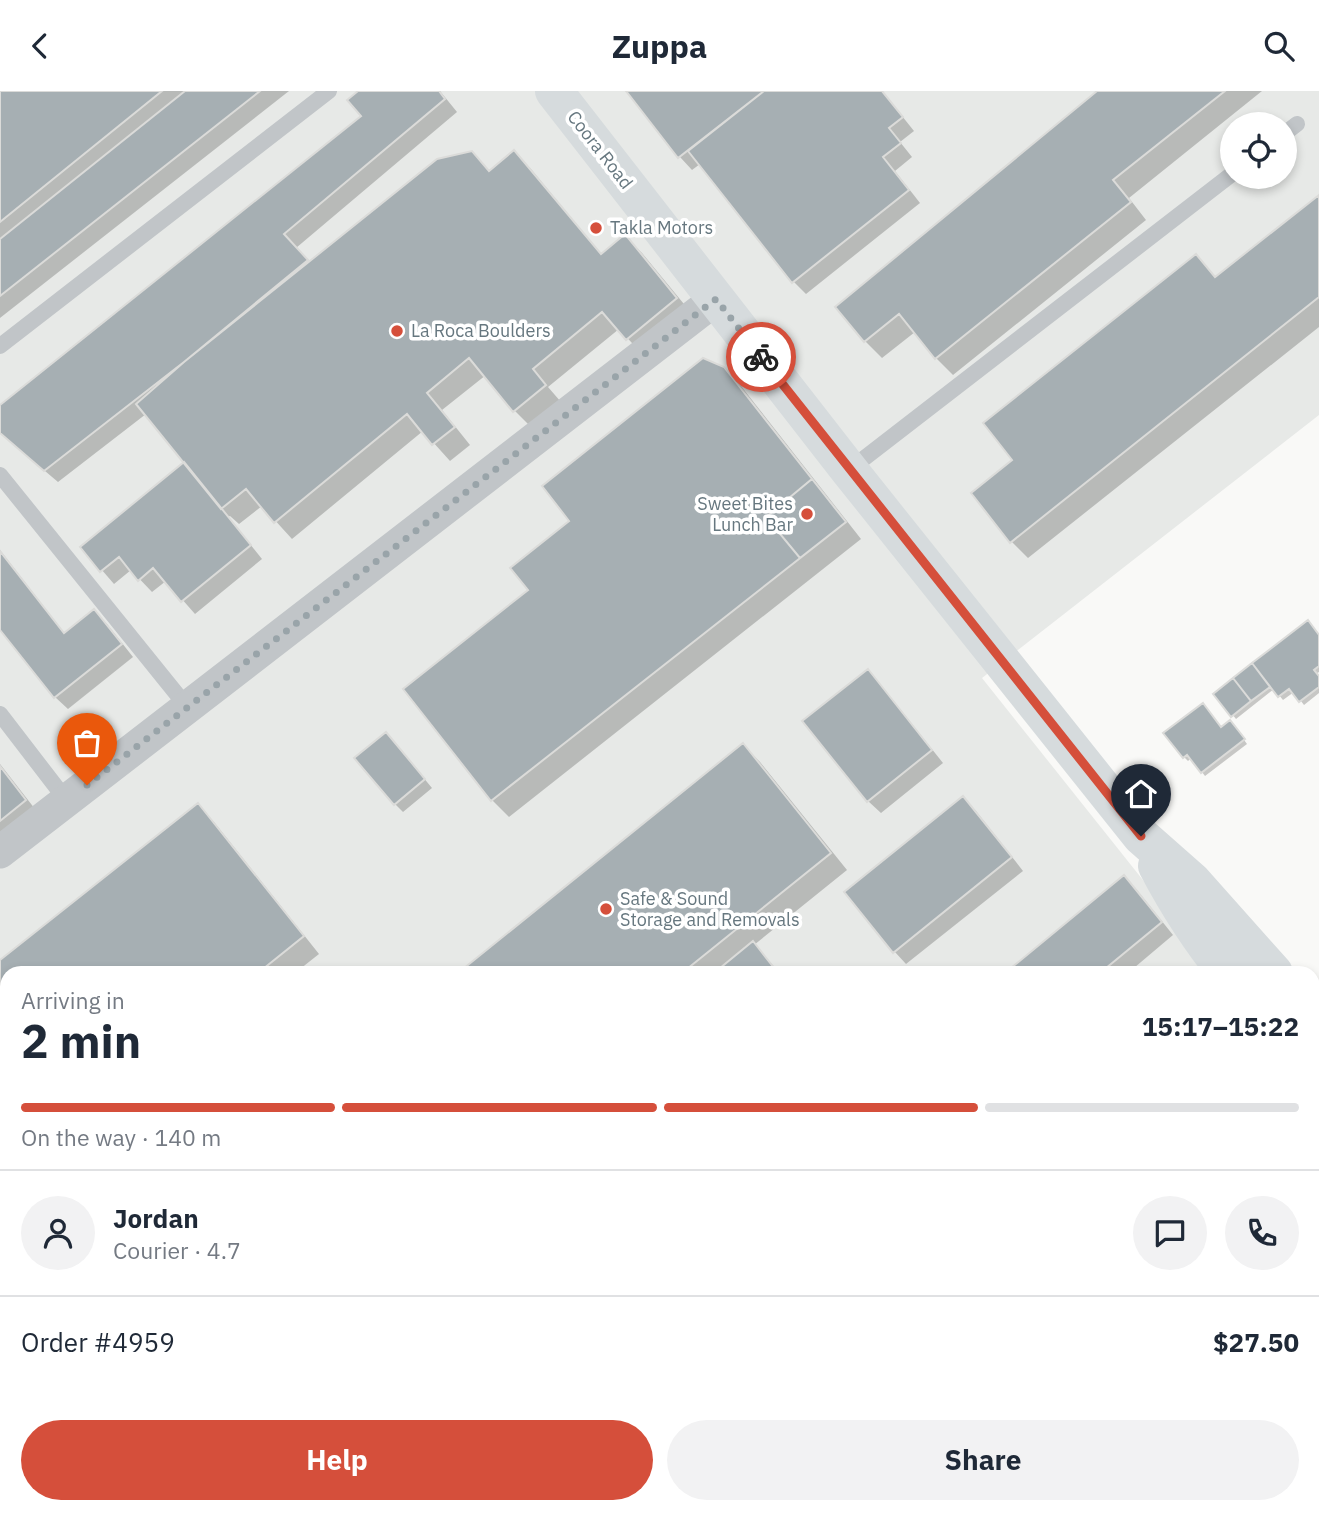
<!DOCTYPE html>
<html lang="en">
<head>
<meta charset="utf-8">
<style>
	body { margin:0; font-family:"IBM Plex Sans",sans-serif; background:#f2f2f3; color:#1f2937; height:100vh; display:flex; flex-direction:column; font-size:26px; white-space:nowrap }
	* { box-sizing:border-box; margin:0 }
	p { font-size:23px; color:#747a83 }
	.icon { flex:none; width:38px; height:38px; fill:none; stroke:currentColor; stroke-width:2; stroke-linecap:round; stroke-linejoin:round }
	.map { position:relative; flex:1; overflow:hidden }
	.details { position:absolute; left:0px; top:875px; width:1320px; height:548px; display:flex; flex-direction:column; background:#fff; border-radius:21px 21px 0 0; box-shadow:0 4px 10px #0003 }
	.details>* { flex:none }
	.buttons { position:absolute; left:1220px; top:21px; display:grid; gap:14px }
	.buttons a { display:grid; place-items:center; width:77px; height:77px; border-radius:50%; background:#fff; box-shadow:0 4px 10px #0003; font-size:35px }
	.pin { position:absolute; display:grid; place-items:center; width:60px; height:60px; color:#fff; margin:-72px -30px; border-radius:50% 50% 50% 0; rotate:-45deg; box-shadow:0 0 7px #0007 }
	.pin .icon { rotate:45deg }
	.courier { position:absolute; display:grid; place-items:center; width:70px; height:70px; margin:-35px; border:5px solid #d54f3b; border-radius:50%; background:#fff; color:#222; box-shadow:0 2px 9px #0007 }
	.summary em { font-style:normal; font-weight:700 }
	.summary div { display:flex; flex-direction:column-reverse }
	.summary { display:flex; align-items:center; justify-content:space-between; height:119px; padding:0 21px }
	h1 { font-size:46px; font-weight:700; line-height:52px }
	.bar { display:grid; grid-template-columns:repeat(4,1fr); gap:10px 7px; align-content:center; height:84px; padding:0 21px }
	.bar i { height:9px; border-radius:5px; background:#e0e1e3 }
	.bar .current { background:#d54f3b }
	.bar p { grid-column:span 4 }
	.line { display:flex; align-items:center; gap:18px; padding:0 21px; border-top:2px solid #e0e1e3 }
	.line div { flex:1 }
	.round { display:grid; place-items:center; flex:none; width:74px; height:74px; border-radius:37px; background:#f2f2f3 }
	.button { display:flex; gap:14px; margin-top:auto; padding:14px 21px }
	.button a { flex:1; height:80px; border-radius:42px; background:#d54f3b; color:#fff; font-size:28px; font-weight:700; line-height:80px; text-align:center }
	.button a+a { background:#f2f2f3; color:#1f2937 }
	header { display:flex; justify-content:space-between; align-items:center; height:91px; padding:0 21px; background:#fff; font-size:32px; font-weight:700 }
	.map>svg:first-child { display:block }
</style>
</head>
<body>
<header><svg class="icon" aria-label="back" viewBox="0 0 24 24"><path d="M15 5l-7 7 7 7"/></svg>Zuppa<svg class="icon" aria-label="search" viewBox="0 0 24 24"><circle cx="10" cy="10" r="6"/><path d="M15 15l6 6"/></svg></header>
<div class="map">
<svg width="1319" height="1422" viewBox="0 0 1319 1422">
	<rect width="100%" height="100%" fill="#f9f9f7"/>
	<!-- built -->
	<path fill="#e7e9e7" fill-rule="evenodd" d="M0,0H1319V324L982,587L1217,882H7V1163L0,1164ZM1232,33H1284V86H1232Z
		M12,1416H642L647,1422H9Z"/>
	<!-- shadow -->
	<path fill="#0003" d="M0,0H289L0,227Z
		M361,0H440L457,21L296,157L310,173L472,62L490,81L514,61L531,78L602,164L625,145L642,162L693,224L644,265L619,238L548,296L561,311L531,336L514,319L486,284L442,319L470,354L450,370L423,340L292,448L262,415L239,433L230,425L228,426L262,468L195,523L166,490L152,501L131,479L114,493L82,456L186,371L146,323L58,391L0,342V316L364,26Z
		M628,0H882L914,40L900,51L912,66L895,80L920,112L806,203L793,190L700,73L692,79L680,66Z
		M1099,0H1262L1129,107L1146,129L953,284L936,267L915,241L882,267L865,250L838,216Z
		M1319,106V236L1028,467L1011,450L1015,370L1196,165L1217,187Z
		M723,278L741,295L861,448L509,726L492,709L572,431Z
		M0,459L65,543L94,520L107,533L133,566L68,618L55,606L0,536Z
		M1308,531L1319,545V581L1316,583L1319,587V602L1304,614L1294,601L1283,609L1274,598L1236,628L1216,603Z
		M868,581L880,593L943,672L881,722L868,710Z
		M1234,635L1247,653L1205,685L1191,667L1188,670L1184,666L1221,638Z
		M394,651L432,697L403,721L395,713Z
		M743,654L760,671L847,779L754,854L780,882H460Z
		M0,673L42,727L0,760Z
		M963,708L976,720L1023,780L906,873L894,860Z
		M197,714L214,731L319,863L295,882H7V956L0,947V871Z
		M1124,787L1137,799L1173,844L1128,882H1007Z
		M400,876L405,882H392Z
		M0,974L7,983V1012L0,1017Z
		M0,1293L7,1300V1331L0,1332Z
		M807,1416H846L851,1422H812Z"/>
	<!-- building -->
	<path fill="#a6afb3" stroke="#dbdbd9" stroke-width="2" d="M0,0H162L0,131Z
		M185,0H260L0,205V148Z
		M358,0H439L445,8L284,143L308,169L184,271L44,380L0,342V314L361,25L347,9Z
		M626,0H764L678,67Z
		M764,0H882L903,26L889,37L901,52L883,66L909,99L792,192L688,60Z
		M1097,0H1225L1113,89L1131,111L935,268L899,223L864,251L835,216Z
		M514,59L601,163L625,143L677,207L626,249L602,221L533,278L546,294L513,321L469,267L427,302L455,336L432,354L407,323L274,432L246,398L221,418L136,313L184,271L437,68L472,60L489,80Z
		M1319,104V206L1010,452L971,402L1012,369L983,332L1196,163L1215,186Z
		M703,267L724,276L846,431L491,710L403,598L528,499L510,477L569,430L542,395Z
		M184,371L251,454L181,511L153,477L138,490L119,466L100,481L80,456Z
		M812,388L846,431L800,467L766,426Z
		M0,460L64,542L94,518L122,553L54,607L0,539Z
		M1308,529L1319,544V575L1314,579L1319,585V596L1299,611L1289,598L1278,606L1252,572Z
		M1252,572L1270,596L1251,610L1233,587Z
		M868,578L932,659L867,711L802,630Z
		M1233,587L1251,610L1231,626L1213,603Z
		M1203,612L1221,636L1230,629L1245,648L1201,682L1187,664L1183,667L1163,642Z
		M386,641L425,688L394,714L354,667Z
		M743,652L831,762L682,882H458Z
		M0,675L26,709L0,730Z
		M963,705L1012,766L893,862L844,801Z
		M198,712L304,845L258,882H7V958L0,950V869Z
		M1124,784L1162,831L1100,882H1005Z
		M753,850L778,882H714Z
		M0,975L7,984V989L0,995Z
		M7,1057V1116L0,1107V1067Z
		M805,1416H847L848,1418L843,1422H810Z
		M1044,1416H1083L1088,1422H1036Z"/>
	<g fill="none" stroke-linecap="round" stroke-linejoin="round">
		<!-- lane -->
		<path stroke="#c1c5c8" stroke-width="16" d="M1284,43L1297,33
			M0,255L329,0
			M849,379L1232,83
			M0,384L188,617
			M0,623L67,710"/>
		<!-- street -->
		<path stroke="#c1c5c8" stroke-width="33" d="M0,761L716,208
			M0,1375H7"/>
		<!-- secondary -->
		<path stroke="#d6dbdd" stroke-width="38" d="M554,0L849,379L1141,745L1192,790L1274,882
			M1157,775C1177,813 1200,849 1227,882
			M1312,909L1319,912
			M1312,946L1319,948"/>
		<!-- rail -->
		<path stroke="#a1a8ac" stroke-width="5" stroke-dasharray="10 5" stroke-linecap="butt" d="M1312,1152L1319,1151
			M1312,1170L1319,1169
			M0,1230H7
			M0,1247H7"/>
	</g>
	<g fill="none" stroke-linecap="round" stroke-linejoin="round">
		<!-- done -->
		<path stroke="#99a4a9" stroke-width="7" stroke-dasharray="0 12.6" d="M87,694L716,208L761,266"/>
		<!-- route -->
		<path stroke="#d54f3b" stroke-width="9" d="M761,266L1141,745"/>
	</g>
	<!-- markers -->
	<g fill="#d54f3b" stroke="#fff" stroke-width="2.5">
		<circle cx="596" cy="137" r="7"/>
		<circle cx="397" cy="240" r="7"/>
		<circle cx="807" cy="423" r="7"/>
		<circle cx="606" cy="818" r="7"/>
	</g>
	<g text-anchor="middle" stroke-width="7" stroke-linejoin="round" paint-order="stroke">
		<!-- street labels -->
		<g font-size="18" fill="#66777f" stroke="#fff">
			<text transform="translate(600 59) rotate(52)" y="6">Coora Road</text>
		</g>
		<!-- poi labels -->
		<g font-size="18" fill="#66777f" stroke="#fff" text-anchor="start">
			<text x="610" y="143">Takla Motors</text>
			<text x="411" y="246">La Roca Boulders</text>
			<text x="793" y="419" text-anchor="end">Sweet Bites<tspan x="793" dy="21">Lunch Bar</tspan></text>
			<text x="620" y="814">Safe &amp; Sound<tspan x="620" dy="21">Storage and Removals</tspan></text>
		</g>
	</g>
</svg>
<div class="buttons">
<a><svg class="icon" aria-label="locate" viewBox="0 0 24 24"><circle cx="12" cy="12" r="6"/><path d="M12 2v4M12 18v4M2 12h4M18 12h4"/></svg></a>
</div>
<div class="pin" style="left:87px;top:694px;background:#ea580c"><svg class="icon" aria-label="bag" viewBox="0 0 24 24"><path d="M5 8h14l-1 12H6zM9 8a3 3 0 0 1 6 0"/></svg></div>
<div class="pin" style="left:1141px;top:745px;background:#1f2937"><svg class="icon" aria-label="home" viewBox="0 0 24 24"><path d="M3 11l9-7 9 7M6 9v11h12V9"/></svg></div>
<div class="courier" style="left:761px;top:266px"><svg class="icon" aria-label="bike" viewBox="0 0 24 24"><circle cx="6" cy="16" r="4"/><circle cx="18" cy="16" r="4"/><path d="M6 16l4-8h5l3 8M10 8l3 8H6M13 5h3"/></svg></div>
<section class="details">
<div class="summary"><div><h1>2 min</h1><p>Arriving in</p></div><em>15:17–15:22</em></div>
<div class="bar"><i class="current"></i><i class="current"></i><i class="current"></i><i></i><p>On the way · 140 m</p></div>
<div class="line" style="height:126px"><a class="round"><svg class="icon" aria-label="person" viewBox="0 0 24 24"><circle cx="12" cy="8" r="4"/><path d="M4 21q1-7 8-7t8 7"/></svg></a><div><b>Jordan</b><p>Courier · 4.7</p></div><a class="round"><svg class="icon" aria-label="chat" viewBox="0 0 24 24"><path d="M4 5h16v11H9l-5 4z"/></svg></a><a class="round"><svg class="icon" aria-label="phone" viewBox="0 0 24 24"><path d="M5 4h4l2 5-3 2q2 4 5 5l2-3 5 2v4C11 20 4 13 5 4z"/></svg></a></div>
<div class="line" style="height:91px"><div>Order #4959</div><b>$27.50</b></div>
<div class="button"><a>Help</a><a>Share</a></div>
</section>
</div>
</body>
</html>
